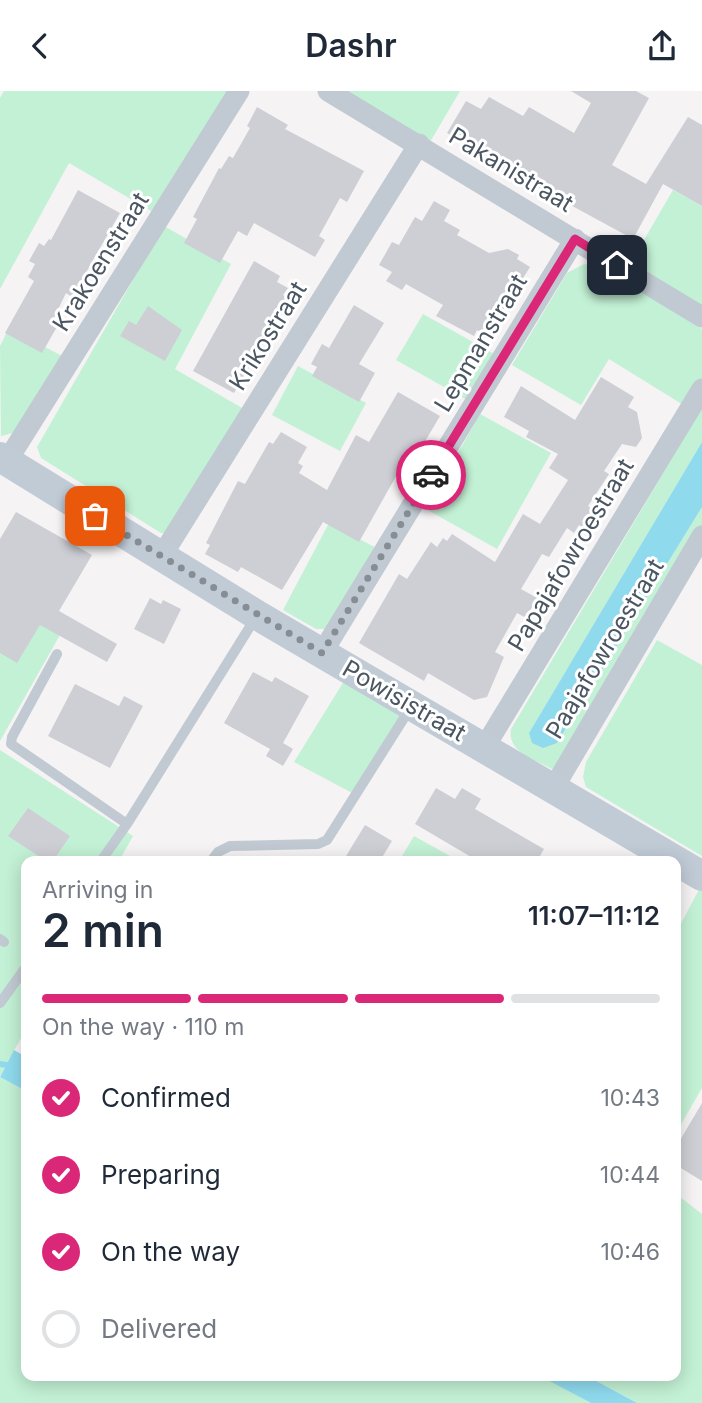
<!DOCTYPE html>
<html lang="en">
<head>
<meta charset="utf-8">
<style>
	body { margin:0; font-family:Inter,sans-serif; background:#f6f6f7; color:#1f2937; height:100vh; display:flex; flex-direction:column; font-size:26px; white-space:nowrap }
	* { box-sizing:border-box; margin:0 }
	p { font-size:23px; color:#747a83 }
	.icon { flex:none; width:38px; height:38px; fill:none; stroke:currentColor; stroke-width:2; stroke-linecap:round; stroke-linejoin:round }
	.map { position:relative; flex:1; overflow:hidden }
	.drawer { position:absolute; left:21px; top:765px; width:660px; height:525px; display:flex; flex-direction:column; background:#fff; border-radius:14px; box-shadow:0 4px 18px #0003 }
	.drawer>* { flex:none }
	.pin { position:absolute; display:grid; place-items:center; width:60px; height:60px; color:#fff; margin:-30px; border-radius:14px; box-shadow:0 4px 10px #0006 }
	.courier { position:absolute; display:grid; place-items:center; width:70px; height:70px; margin:-35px; border:5px solid #db2777; border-radius:50%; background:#fff; color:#222; box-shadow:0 2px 9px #0007 }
	.head em { font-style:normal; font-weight:600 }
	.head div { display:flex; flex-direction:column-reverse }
	.head { display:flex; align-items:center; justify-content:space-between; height:119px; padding:0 21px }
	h1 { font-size:46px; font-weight:600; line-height:52px }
	.bar { display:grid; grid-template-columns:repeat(4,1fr); gap:10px 7px; align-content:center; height:84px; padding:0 21px }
	.bar i { height:9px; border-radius:5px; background:#e0e1e3 }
	.bar .current { background:#db2777 }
	.bar p { grid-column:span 4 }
	ol { padding:0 21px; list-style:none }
	li { display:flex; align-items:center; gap:21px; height:77px }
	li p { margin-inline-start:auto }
	li .icon { padding:7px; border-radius:50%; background:#db2777; color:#fff; stroke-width:4 }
	li:last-child { color:#747a83 }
	li i { width:38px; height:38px; border:4px solid #e0e1e3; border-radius:50% }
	header { display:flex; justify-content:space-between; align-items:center; height:91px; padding:0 21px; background:#fff; font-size:32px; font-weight:600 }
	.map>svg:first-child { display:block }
</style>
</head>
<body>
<header><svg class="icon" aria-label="back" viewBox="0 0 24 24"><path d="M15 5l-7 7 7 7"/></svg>Dashr<svg class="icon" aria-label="share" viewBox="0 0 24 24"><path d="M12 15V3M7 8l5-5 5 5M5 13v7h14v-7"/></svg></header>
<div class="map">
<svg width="702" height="1312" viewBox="0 0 702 1312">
	<rect width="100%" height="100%" fill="#f5f3f3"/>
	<!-- green -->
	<path fill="#c3f1d5" d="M4,0H228L153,121L69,72L0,198V7Z
		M343,0H460L430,51Z
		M673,99L702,115V217L630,173Z
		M164,135L231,173L175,278L249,321L171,443L161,442L41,367L37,356Z
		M584,173L602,177L702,238V287L685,315L609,268L581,314L512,274L567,182Z
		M423,223L496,264L469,310L396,269Z
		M9,237L64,266L13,342L1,345L0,255Z
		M298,275L366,312L340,360L272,324Z
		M702,317V351L529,642L557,652L702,416V438L561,676L552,678C534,668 507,661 511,638Z
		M480,323L551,362L497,458L426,418Z
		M329,432L382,460L327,538H316L283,519Z
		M0,511L60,544L0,650Z
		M657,549L702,574V765L586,696L583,686L586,671Z
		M349,582L404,621L354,703L294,671Z
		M0,659L133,745L119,770H26V938L0,985Z
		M414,745L459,770H399Z
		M702,793V997L676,1042V842Z
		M0,986L26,1000V1284H540L591,1312H0Z
		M676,1103L702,1123V1312H637L587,1285L676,1284Z"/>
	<!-- water -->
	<path fill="#90daee" d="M702,351V416L557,652L543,657L532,652L529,642Z
		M14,959L26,966V1000L0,986Z
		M540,1285H587L637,1312H591Z"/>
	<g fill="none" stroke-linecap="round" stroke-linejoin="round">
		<!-- stream -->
		<path stroke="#90daee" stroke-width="6" d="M0,973L26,977"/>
	</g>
	<!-- building -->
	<path fill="#cdcfd5" d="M571,0H636L649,7L612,74L646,93L688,26L702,34V115L663,93L633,148L530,92L527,96L493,76L496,70L447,42L466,10L481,18L489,6L523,25L529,16L574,42L591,12Z
		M257,16L288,34L285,38L364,80L347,111L340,107L319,145L325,149L315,166L254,132L247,145L238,140L220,172L184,152L197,128L193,126L219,77L221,78L229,65L233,67L250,37L247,35Z
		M78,99L120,122L72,206L66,202L52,231L58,234L42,262L5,242L34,190L28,186L35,173L29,170L39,152L44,155L49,148L51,149Z
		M434,110L450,119L444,130L460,139L457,144L489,162L508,158L519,164L517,168L530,176L487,245L477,239L474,245L436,225L443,214L406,193L402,199L386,190L392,181L379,174L392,151L399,154L415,126L422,130Z
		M254,170L280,185L277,191L288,197L283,204L290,208L234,302L193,280Z
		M354,214L384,232L359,273L375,282L359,311L312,285L317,276L311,273L322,253L329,257Z
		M148,215L182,239L165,270L120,245L129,230L136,234Z
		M601,286L634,306L628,316L637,321L642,347L636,356L622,353L604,380L609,383L588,415L594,419L583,437L579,434L574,442L567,437L549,466L542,463L521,498L537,507L526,527L517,522L495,561L504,566L487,606L474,609L428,582L424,590L359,552L399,483L407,488L431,451L437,456L443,447L447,450L452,443L495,471L523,423L540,433L568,389L549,377L558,363L526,346L529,340L504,326L521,295L575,329Z
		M398,301L440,325L420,359L413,355L359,451L323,431L282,499L241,476L238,481L205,463L210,454L206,452L238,390L245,393L269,351L273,353L281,341L307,356L298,372L303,375L299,382L327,399L356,344L369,351Z
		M16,421L92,464L59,520L117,553L107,571L40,534L17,572L0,562V448Z
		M150,507L161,513L163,509L181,518L164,553L134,538Z
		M253,581L272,591L275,586L309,605L283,652L293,658L283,675L266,665L270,658L224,632Z
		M75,593L119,615L124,605L143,615L110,677L48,645Z
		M436,697L455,708L462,697L481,708L475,718L544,758L537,770H478L415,733Z
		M28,717L70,745L53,770H46L8,745Z
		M365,734L392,750L380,770H343Z
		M702,1012V1090L676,1074V1056Z"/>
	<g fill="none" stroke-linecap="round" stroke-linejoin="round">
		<!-- lane -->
		<path stroke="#c1cad2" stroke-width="10" d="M57,563L12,646L11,653L127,733L256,526
			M101,770L127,733
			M211,770L218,761L230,755L318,753L327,749L411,616
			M0,848L4,851
			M0,912L26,876"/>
		<!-- street -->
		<path stroke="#c1cad2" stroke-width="21" d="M328,0L702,226
			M7,370L239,0
			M161,466L419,53
			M322,562L575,148
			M484,657L702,298
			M553,698L702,445"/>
		<!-- secondary -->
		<path stroke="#c1cbd6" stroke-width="30" d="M0,366L257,524L702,785"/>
	</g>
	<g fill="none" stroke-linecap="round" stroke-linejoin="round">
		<!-- done -->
		<path stroke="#868d94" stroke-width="7" stroke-dasharray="0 12.6" d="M95,425L322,562L431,384"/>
		<!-- route -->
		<path stroke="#db2777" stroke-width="9" d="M431,384L575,148L617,174"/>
	</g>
	<g text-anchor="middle" stroke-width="6" stroke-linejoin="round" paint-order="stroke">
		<!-- street labels -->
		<g font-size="24" fill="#4a5661" stroke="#fff">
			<text transform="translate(511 79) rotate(31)" y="8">Pakanistraat</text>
			<text transform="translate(101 171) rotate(-58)" y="8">Krakoenstraat</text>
			<text transform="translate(268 245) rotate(-58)" y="8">Krikostraat</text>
			<text transform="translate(481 252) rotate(-59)" y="8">Lepmanstraat</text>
			<text transform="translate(571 464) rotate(-59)" y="8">Papajafowroestraat</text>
			<text transform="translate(605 558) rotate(-59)" y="8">Paajafowroestraat</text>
			<text transform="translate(404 610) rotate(30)" y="8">Powisistraat</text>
		</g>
	</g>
</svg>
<div class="pin" style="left:95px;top:425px;background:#ea580c"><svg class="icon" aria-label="bag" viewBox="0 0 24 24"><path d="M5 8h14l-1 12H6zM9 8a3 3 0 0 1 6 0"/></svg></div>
<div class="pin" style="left:617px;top:174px;background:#1f2937"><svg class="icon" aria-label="home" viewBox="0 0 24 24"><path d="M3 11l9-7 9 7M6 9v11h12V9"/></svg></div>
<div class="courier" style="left:431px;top:384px"><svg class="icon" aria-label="car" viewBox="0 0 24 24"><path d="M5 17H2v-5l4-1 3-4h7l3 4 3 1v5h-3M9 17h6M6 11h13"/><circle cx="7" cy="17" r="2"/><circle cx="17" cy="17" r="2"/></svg></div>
<section class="drawer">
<div class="head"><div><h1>2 min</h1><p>Arriving in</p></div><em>11:07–11:12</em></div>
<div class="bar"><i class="current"></i><i class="current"></i><i class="current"></i><i></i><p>On the way · 110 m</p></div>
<ol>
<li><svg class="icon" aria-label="check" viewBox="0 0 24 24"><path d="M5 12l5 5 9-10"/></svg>Confirmed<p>10:43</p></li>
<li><svg class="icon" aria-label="check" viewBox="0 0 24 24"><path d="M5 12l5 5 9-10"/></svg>Preparing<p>10:44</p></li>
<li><svg class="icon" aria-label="check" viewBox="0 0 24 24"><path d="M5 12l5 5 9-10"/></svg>On the way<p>10:46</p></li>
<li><i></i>Delivered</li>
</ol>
</section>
</div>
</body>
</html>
